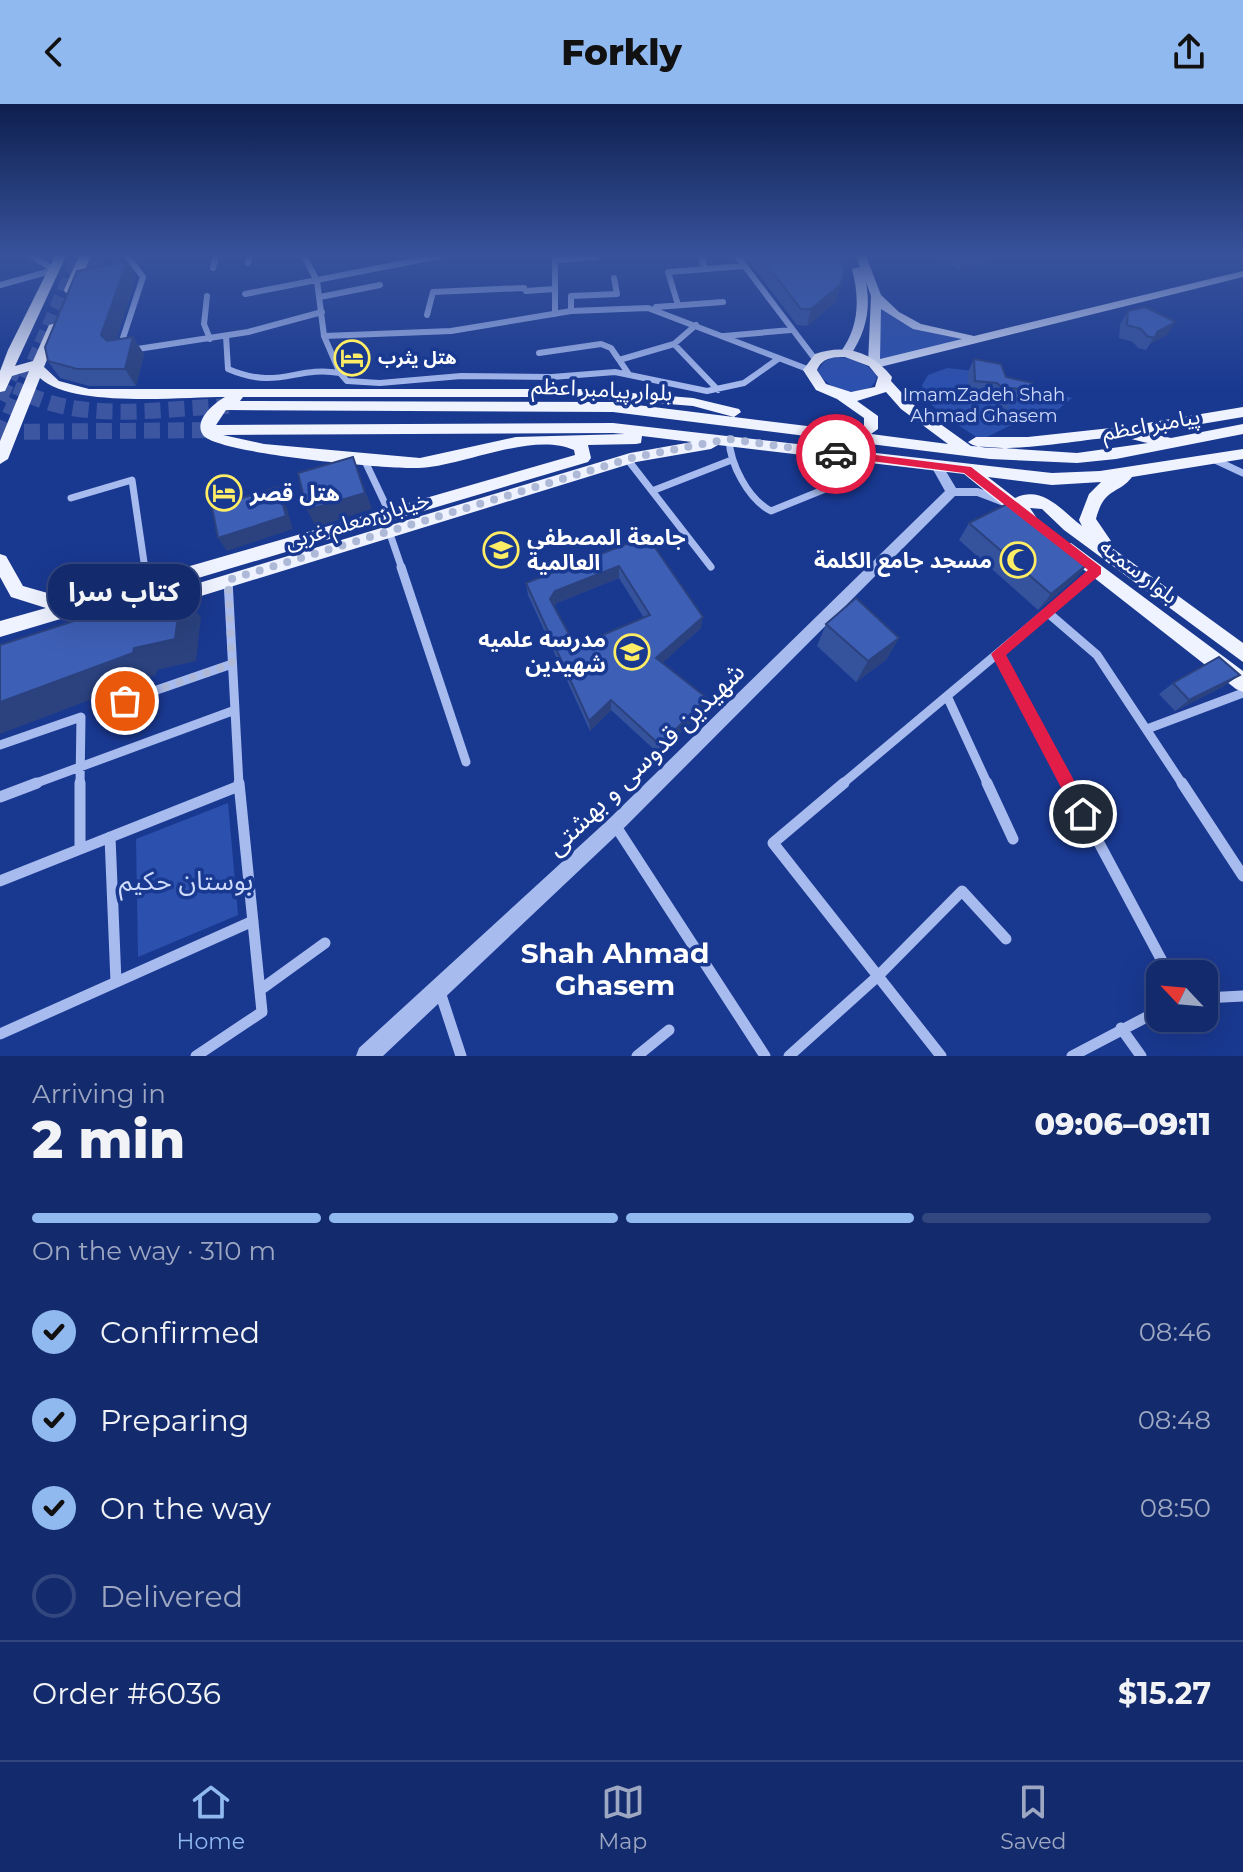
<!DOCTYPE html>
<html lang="en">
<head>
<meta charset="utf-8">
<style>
	body { margin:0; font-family:Montserrat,"Noto Sans Arabic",sans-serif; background:#1c3272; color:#f1f3f6; height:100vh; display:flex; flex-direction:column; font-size:30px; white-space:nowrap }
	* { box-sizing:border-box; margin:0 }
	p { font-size:26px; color:#9da7c2 }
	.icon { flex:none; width:44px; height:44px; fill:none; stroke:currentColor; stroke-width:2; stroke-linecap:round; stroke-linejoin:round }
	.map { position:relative; height:952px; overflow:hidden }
	.side { display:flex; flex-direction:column; background:#132a6c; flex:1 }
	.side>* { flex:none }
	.needle { width:52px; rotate:296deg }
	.controls { position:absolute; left:1146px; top:856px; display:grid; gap:16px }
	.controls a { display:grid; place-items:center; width:72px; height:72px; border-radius:16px; background:#132a6c; box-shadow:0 8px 32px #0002,0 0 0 2px #32467f; font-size:40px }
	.pin { position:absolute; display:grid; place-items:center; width:68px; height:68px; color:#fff; margin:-34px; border:4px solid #fff; border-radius:50%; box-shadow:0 2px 8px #0007 }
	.courier { position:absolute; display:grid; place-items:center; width:80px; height:80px; margin:-40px; border:6px solid #e11d48; border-radius:50%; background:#fff; color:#222; box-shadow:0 2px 10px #0007 }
	.bubble { position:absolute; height:56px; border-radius:24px; background:#132a6c; box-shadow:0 8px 32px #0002,0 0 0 2px #32467f; font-size:26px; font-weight:800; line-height:56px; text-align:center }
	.overview em { font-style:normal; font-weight:800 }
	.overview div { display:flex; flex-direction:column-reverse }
	.overview { display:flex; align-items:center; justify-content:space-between; height:136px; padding:0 32px }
	h1 { font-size:52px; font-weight:800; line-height:60px }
	.bar { display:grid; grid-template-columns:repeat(4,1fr); gap:12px 8px; align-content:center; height:96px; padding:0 32px }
	.bar i { height:10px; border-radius:6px; background:#32467f }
	.bar .active { background:#90b9f0 }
	.bar p { grid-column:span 4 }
	.line { display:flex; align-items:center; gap:20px; padding:0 32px; border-top:2px solid #32467f }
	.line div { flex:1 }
	ol { padding:0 32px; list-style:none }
	li { display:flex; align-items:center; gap:24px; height:88px }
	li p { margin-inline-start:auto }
	li .icon { padding:8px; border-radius:50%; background:#90b9f0; color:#111; stroke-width:4 }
	li:last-child { color:#9da7c2 }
	li i { width:44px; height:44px; border:4px solid #32467f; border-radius:50% }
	header { display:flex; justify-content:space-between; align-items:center; height:104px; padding:0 32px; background:#90b9f0; color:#111; font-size:36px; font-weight:800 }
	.tabs { display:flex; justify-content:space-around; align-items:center; height:112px; border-top:2px solid #32467f; background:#132a6c; font-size:22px; color:#9da7c2 }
	.tabs a { display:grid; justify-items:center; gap:4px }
	.tabs .active { color:#90b9f0 }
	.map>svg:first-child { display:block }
</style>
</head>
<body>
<header><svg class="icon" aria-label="back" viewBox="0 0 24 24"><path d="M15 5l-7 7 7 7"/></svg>Forkly<svg class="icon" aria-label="share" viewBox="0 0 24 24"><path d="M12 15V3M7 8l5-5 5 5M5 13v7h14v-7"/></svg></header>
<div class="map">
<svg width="1243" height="952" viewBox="0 0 1243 952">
	<rect width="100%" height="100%" fill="#193890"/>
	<!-- green -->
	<path fill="#2c50ae" d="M876,192L902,216L978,234L876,259Z
		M832,254C851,252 865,257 877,272C872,299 825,288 818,266L825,257Z
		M947,264L975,267L1072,294L1049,313L1017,318L981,336L944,312L923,293L922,281L928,271Z
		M228,699L238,811L138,853L136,735Z"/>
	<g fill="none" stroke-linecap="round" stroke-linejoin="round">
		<!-- primary-tunnel-far1 -->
		<path stroke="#3c56a1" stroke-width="13" stroke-dasharray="13 6" stroke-linecap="butt" d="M78,182L87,176L99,152
			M20,286L31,292
			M2,292L14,268
			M18,292L78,152"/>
		<!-- primary-tunnel -->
		<path stroke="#3c56a1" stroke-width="16" stroke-dasharray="16 8" stroke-linecap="butt" d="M27,290C87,319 165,304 229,302
			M0,296L3,290
			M0,328L217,326
			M0,333L19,290"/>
		<!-- minor-far3 -->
		<path stroke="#a7bbef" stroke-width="6" d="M32,152L54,166
			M304,152L317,177L324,232L451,227L571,207L648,204L810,266
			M555,152V210
			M701,152L705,165
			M737,152L815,255
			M555,156L596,153
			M248,159L250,152
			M213,164L216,152
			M0,181L54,166
			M526,187L554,185
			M245,190L440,152
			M207,192L204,220L210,235
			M320,193L380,181
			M678,201L668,168L744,162
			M656,203L723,198
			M571,207V192L617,190L614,174
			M427,211L433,188L524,184
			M226,232L228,265C280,287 295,261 340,269L347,277L380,279L461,272L552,273L615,268L707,287L744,279L778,255
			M324,232L340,269
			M724,232L791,226
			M674,240L718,286
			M120,243L143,173L127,152
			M131,246L248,228L322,208
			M539,249L601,240L611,244L628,269
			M619,256L674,240L696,221"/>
		<!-- minor-far2 -->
		<path stroke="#a7bbef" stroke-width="7" d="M729,335C730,360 748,395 771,407L845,377
			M363,353L389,408
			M1213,355L1243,369
			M628,356L711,463
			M652,387L729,357
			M71,394L132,376L145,465
			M390,430L402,465"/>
		<!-- minor-far1 -->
		<path stroke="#a7bbef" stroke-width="9" d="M144,463L147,482
			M401,463L466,658
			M228,476L239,681
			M1047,508L1097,551L1183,681
			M998,550L1068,681
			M947,592L988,681
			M125,597L232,560
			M1147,625L1243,589
			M0,641L81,613L80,681
			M31,681L235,606
			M841,681L1097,466"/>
		<!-- minor -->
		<path stroke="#a7bbef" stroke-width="11" d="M844,679L773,739L941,952
			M987,679L1013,735
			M1067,679L1169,870
			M1182,679L1243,772
			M0,693L37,679
			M615,721L765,952
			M110,733L116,878
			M80,745V679
			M0,777L239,682
			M260,886L325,839
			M440,888L461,952
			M1204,894L1243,892
			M1121,924L1141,952
			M0,930L253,817
			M196,952L262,908L239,679
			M637,952L669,926
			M789,952L878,872L962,787L1006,835
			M1072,952L1160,906"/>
		<!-- tertiary -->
		<path fill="#a7bbef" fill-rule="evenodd" d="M937,358L941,359L956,384H978L1011,395L1012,398L1006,403L977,392H955L621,727L383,952H356L359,944L609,715L945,387L931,362Z"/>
		<!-- secondary -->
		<path fill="#d4defa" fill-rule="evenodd" d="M856,152H866L881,191L899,208L921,220L974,232L1243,167V173L876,264L868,259L871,192L866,178C871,206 866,228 850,252H842L840,249C859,223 860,196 852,165L860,163ZM881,205L913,225L962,235L880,255Z"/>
		<!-- primary -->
		<path fill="#eff2ff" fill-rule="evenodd" d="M55,152H66L15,262L33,257L49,221L60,218L61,221L44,263L59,277L89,285H582L693,294L739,305L741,308L734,313L693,302L582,293H243L240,297L613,298L848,327L864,322V314L837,295L816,286L803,266L815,250C845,239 873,248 892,273L891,277L911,299L971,342L1077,349L1148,339C1138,337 1127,333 1117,333C1090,334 985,354 968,338L976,333H1028L1120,323L1128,325L1135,321L1243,303V313L1148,329L1171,334L1243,320V330L1116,355L1077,359L990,355L613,308L226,306L216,321L613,319L1052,369L1100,367L1243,345V355L1132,373C1118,391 1104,383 1096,415L1111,437L1108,441L1243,539V558L1064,426L1042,405L1030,404L1036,413L1034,417H1022L964,370L718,341L711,345L636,358L159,505L152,503L150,498L152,493L159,491L630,349L692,338L642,332L641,339L636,340L588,341L591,354L588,358L0,533V517L46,504L11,493L0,473V450L6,452L23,482L72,496L575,351L574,346C532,327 461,363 418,364C389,365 217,350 203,331C193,317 214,299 225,293C181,293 71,304 40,274L8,355L0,360V337L29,267L12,272L5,287L0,288V267L8,246ZM845,253L869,262L878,273L875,283L851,288L826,280L817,266C822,254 832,253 845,253ZM886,288L901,305L948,340L871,330L878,325V312L857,297ZM613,329L625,330L516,333L420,354L264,340L223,331ZM988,373L1052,381L1101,378L1089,390L1079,416L1082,422C1063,408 1043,380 1015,394Z
			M79,152H91L76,186L66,189L64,186Z
			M1071,439L1243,567V588L1236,585L1065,451L1062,446L1065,441Z"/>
	</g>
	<!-- wall -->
	<path fill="#35529d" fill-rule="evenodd" d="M745,152H840L836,198L807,222L797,221Z
		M938,152H992L989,159L959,166Z
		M136,175L116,236L133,233L144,250L136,282H89L60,274L48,257Z
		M1128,207L1167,231L1150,240L1146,246L1138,244L1133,238L1119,234L1120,220Z
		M974,255L1032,286L1024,299L1011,297L1006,307L991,291L968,290V268Z
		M969,419L1076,474L1038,506L959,436Z
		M647,432L701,524L662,559L707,594L704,605L659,650L611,606L590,627L528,491L526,479ZM619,474L644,514L584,539L571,534L554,502L557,499Z
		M826,520L899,534L886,556L856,578L817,542Z
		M1173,579L1224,582L1175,607L1159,590Z"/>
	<!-- shaded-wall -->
	<path fill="#2b427f" d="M964,152H992L989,159L959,166Z
		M127,158L136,175L112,248L101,231Z
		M844,168L836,198L807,222L811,205Z
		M1176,218L1167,231L1150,240L1157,228Z
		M133,233L144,250L136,282L125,265Z
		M353,353L372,405L316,423L307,406Z
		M278,383L284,395L293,425L227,447L218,434Z
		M1090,458L1076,474L1038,506L1051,490Z
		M619,462V474L557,499L552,506L550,495L555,487Z
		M181,489L201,513L196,557L157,566L156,571L0,630V598L134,544Z
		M703,513L701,524L655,566L656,554Z
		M899,534L886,556L856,578L868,557Z
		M1240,571L1224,582L1175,607L1189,596Z
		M707,594L704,605L659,650L660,641Z
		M611,596V606L590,627L589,617Z"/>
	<!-- building -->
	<path fill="#3e5fb6" stroke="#2b427f" stroke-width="2" fill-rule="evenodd" d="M760,152H840L844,168L840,181L811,205H801Z
		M127,158L101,231L107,237L133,233L125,265H77L48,257L45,243L77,167Z
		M1145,203L1176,218L1157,228L1155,234L1147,232L1141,225L1127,221L1128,207Z
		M974,255L1001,260L1006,273L1033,279L1032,286L1010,284L1013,294L997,279L975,277Z
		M353,353L365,389L307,406L298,369Z
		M278,383L286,412L218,434L212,403Z
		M1011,398L1090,458L1051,490L969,419Z
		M647,432L703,513L656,554L707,594L660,641L611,596L589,617L526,479ZM619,462L650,511L584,539L571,534L550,495L555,487Z
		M181,489L175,535L134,544L133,549L0,598V541L111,505Z
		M856,494L899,534L868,557L826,520Z
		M1219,553L1240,571L1189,596L1173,579Z"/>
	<!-- sky -->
	<linearGradient id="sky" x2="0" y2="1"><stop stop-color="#0e1f4f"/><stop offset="0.53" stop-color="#38539c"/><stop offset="1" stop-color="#38539c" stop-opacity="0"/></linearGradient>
	<rect width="1243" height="286" fill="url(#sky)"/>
	<!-- route -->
	<path fill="#e11d48" d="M836,346L971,363L1101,463V470L1006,551L1089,704L1092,710L1089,716L1083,718L1078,716L991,550L1088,466L964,369L832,352V347Z"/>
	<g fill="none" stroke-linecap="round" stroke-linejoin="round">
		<!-- done -->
		<path stroke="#aeb9d8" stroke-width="8" stroke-dasharray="0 14.4" d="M125,597L232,560L228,476L635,353L729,335L836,350"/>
	</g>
	<!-- icons -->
	<defs>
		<symbol id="hotel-ring" viewBox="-11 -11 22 22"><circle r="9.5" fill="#193890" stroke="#ffed65" stroke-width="1.5"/><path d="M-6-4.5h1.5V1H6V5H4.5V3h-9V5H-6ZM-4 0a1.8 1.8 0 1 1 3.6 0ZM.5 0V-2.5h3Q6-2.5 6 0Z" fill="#ffed65"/></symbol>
		<symbol id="university-ring" viewBox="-11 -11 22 22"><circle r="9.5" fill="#193890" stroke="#ffed65" stroke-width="1.5"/><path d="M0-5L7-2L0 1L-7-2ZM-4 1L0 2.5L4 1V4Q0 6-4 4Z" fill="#ffed65"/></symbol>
		<symbol id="mosque-ring" viewBox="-11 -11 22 22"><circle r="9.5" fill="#193890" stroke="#ffed65" stroke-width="1.5"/><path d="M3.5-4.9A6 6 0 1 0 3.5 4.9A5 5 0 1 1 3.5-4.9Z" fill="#ffed65"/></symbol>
		<symbol id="school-ring" viewBox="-11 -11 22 22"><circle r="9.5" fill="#193890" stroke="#ffed65" stroke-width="1.5"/><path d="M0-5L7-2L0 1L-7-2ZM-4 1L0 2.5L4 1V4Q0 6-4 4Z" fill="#ffed65"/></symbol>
	</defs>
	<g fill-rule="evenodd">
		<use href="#hotel-ring" x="332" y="234" width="40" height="40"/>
		<use href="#hotel-ring" x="204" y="369" width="40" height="40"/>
		<use href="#university-ring" x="481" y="426" width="40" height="40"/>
		<use href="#mosque-ring" x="998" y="436" width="40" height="40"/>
		<use href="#school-ring" x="612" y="528" width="40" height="40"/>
	</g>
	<g text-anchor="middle" stroke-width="7" stroke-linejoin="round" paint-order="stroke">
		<!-- far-poi labels -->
		<g font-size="18" font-weight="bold" fill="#fff" stroke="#193890" text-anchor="start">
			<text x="378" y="260">هتل یثرب</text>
		</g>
		<!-- far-park labels -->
		<g font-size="18" fill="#cddafb" stroke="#193890">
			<text x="984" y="297">ImamZadeh Shah<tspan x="984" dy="21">Ahmad Ghasem</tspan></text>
		</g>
		<!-- street labels -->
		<g font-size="22" fill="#fff" stroke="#193890">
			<text transform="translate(602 285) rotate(3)" y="8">بلوار پیامبر اعظم</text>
			<text transform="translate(1151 320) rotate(-10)" y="8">پیامبر اعظم</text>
			<text transform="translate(357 416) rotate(-17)" y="8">خیابان معلم غربی</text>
			<text transform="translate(1139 467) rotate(37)" y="8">بلوار سمیه</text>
		</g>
		<!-- poi labels -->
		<g font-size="22" font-weight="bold" fill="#fff" stroke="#193890" text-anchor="start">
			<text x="250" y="397">هتل قصر</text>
			<text x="527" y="441">جامعة المصطفی<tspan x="527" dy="25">العالمیة</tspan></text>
			<text x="992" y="464" text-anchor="end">مسجد جامع الکلمة</text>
			<text x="606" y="543" text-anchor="end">مدرسه علمیه<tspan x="606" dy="25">شهیدین</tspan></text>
		</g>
		<!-- near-street labels -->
		<g font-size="26" fill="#fff" stroke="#193890">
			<text transform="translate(645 655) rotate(-44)" y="9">شهیدین قدوسی و بهشتی</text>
		</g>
		<!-- near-park labels -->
		<g font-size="26" fill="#cddafb" stroke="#193890">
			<text x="186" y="786">بوستان حکیم</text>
		</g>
		<!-- near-neighbourhood labels -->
		<g font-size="28" font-weight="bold" fill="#fff" stroke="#193890">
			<text x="615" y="859">Shah Ahmad<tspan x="615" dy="32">Ghasem</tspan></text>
		</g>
	</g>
</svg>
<div class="controls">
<a><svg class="needle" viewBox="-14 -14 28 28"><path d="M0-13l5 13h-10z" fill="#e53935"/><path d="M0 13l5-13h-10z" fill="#9da7c2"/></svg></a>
</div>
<div class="pin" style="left:125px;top:597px;background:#ea580c"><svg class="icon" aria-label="bag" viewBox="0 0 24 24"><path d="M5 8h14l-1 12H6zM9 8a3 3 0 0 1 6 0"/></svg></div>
<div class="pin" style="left:1083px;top:710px;background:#1f2937"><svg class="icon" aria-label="home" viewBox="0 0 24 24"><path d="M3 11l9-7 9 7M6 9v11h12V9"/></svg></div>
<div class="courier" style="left:836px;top:350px"><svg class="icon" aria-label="car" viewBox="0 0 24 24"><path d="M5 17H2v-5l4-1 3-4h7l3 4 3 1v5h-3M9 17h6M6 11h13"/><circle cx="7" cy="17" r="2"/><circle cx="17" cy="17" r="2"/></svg></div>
<div class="bubble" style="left:48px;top:460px;width:152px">کتاب سرا</div>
</div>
<section class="side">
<div class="overview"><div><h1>2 min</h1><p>Arriving in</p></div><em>09:06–09:11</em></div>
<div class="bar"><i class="active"></i><i class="active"></i><i class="active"></i><i></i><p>On the way · 310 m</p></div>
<ol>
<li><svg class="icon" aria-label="check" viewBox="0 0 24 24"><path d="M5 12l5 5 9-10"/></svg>Confirmed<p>08:46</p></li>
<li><svg class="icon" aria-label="check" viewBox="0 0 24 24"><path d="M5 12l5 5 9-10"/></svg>Preparing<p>08:48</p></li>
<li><svg class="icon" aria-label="check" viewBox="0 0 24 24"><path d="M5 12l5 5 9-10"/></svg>On the way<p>08:50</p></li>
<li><i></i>Delivered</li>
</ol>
<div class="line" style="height:104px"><div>Order #6036</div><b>$15.27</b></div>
</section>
<nav class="tabs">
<a class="active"><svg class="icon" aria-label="home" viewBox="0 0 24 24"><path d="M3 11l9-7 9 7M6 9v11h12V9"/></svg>Home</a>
<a><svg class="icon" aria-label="map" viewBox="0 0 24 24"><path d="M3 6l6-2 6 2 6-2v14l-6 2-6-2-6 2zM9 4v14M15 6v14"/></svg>Map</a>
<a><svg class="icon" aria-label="saved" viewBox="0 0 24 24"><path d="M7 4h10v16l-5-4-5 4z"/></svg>Saved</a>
</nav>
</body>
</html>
